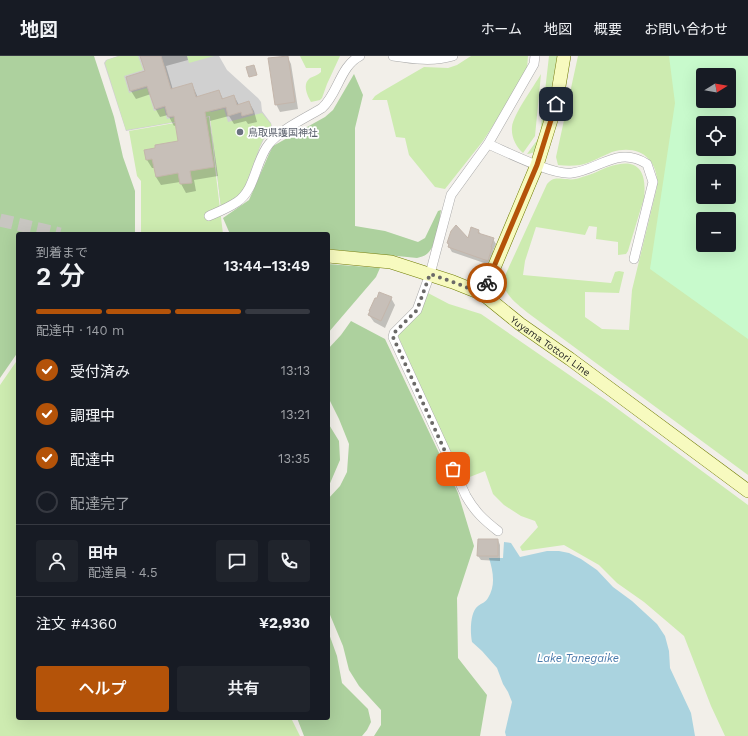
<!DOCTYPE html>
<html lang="ja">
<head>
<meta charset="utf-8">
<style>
	body { margin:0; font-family:"Work Sans","Noto Sans JP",sans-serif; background:#20242c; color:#f1f3f6; height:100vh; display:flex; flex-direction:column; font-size:15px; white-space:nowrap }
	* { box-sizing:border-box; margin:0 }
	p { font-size:13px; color:#9ea1a6 }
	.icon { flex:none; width:22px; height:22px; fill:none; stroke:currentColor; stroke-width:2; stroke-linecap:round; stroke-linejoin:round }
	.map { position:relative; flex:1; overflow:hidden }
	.details { position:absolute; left:16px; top:176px; width:314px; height:488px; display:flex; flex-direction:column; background:#171b24; border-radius:4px; box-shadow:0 4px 16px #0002 }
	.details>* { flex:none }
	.needle { width:26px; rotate:79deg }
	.controls { position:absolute; left:696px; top:12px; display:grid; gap:8px }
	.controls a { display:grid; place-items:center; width:40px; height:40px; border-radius:4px; background:#171b24; box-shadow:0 4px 16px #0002; font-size:20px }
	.pin { position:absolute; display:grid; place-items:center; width:34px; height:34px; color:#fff; margin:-17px; border-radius:8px; box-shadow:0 2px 6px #0006 }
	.courier { position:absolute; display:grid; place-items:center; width:40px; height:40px; margin:-20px; border:3px solid #b45309; border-radius:50%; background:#fff; color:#222; box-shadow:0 1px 5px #0007 }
	.overview em { font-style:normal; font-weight:600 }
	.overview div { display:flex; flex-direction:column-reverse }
	.overview { display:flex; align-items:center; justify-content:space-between; height:68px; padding:0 20px }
	h1 { font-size:26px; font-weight:600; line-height:30px }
	.bar { display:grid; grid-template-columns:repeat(4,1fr); gap:6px 4px; align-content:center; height:48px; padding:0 20px }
	.bar i { height:5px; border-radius:3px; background:#363941 }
	.bar .current { background:#b45309 }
	.bar p { grid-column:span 4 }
	.line { display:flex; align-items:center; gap:10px; padding:0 20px; border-top:1px solid #363941 }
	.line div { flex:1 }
	.round { display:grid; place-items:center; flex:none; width:42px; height:42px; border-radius:4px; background:#20242c }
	ol { padding:0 20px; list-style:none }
	li { display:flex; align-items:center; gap:12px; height:44px }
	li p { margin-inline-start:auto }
	li .icon { padding:4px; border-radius:50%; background:#b45309; color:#fff; stroke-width:4 }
	li:last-child { color:#9ea1a6 }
	li i { width:22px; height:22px; border:2px solid #363941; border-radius:50% }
	.cta { display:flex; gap:8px; margin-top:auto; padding:8px 20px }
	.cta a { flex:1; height:46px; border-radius:4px; background:#b45309; color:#fff; font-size:16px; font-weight:600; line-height:46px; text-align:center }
	.cta a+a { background:#20242c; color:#f1f3f6 }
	header { display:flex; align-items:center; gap:24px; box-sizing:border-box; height:56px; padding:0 20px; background:#171b24; border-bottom:1px solid #363941 }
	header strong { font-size:19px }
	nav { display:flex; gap:22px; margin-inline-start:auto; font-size:14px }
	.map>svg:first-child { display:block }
</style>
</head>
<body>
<header>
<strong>地図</strong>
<nav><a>ホーム</a><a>地図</a><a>概要</a><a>お問い合わせ</a></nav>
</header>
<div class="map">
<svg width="748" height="680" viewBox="0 0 748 680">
	<rect width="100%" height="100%" fill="#f2efe9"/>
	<!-- religious -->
	<path fill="#d0d0d0" d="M118,0H219L227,14L258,42L261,46L262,55L271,67L272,71L267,77L260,91L249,126L221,152L210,60L126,75L104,7L106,4Z"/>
	<!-- grass -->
	<path fill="#cdebb0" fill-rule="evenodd" d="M119,0H138L143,14L124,20L129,37L147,32L154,55L164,52L167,63L209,53L211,56L224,53L228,66L262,57L271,68V72L266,77L260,90L244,133L235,143L221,151L210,60L126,74L105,7L107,4Z
		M187,0H214L189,7Z
		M300,0H340L327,28L322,42L320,44L311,46C307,39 302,28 310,22C314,20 318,19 321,16V12H306Z
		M471,0H528L527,12L523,23L483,85L445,133L435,131L409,99L405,82L396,81L387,44H372L375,40L381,36L424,11L448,12L457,9Z
		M549,0H557L542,84C539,92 537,97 527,98L538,83L540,79Z
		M578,0H686L703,67V93H722L748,150V419L528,257C518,249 503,238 503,224L547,128C554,120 558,123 567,123C571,124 578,123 582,121C592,119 601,113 611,110C639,101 647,116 644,142L628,195L626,198L618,199V186L596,183L597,171L589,170L585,179L536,171L525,205L523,219L611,227L615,216L619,215L624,216L619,237L585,236V261L602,273L629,274L632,234L657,131C659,103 639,88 612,96C602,100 591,107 580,109C573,110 566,110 558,109L556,101ZM703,115H729V141H703ZM703,163H729V189H703Z
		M541,18L535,80L523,97C516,91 511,81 512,71C513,59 534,30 541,18Z
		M209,61L223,178H141V125L137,120L129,75Z
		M428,237L449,248L481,258L607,345L748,449V680H725L711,650L684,580L644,546L617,527L599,509L564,489L522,495L520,491L538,471L535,465L521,460L504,449L493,438L485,415L462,424L397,278L422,250Z
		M18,303V662H291L300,680H0V329Z"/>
	<!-- forest -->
	<path fill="#add19e" d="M0,0H94L114,61L123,101L135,135V178H18V296L0,322Z
		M354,18L363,39L355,72V170L385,175L418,186L425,182L438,155L441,154C439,167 438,187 428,197C425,200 421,201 417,202L328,193V178H230L223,162L249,144L269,98L273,90L325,61L333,54Z
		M328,208L380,212L376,221L328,277Z
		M351,265L385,283L458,437L474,490L457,542L458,602L487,639L480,680H374L381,669V654L359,630L349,614L343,590L328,554V443L340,430L347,416L349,388L339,363L328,341V293L341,279Z
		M328,367L339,385L340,404L328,432Z
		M328,575L337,600L342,627L368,653L371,666L367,674L362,680H304L297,662H328Z"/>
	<!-- park -->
	<path fill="#c8facc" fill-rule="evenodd" d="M669,0H748V283L650,213L675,47ZM703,19H729V45H703ZM703,67H729V93H703ZM703,115H729V141H703ZM703,163H729V189H703Z"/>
	<!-- water -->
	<path fill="#aad3df" d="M504,486L511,487L520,501L547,495H559L569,497L581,503L597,514L613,531L632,545L657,568L665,580L669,595L670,612L691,657L695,680H506L505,676L512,646L508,636L503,628L497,612L482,595L472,586C470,576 470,556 478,550C482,547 486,546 488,542C496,529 493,515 489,502H503Z"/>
	<!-- shadow -->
	<path fill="#0003" d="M141,0H187L188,4L166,10L173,34L192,28L198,42L219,35L223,43L234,40L239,49L249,46L254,55L257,66L248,68L246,65L234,68L229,60L210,65L218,120L194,124L196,135L186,137L180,126L161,129L156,121L155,112H152L147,104L180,86L176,69L174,70L168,59L160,61L155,52L151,38L136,43L131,35L146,16Z
		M287,0L291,8L298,53L280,56L276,48Z
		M479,175L481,179L493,183L496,188L493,195L494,197L490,209L452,196L449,191L448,187L469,184Z
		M391,242L395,249L385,272L374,266L369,259Z
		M498,484L500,489V505L481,504L478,500Z"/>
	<!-- building -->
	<path fill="#c7bfb8" stroke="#c4b6ab" d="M140,0H161L171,33L192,27L196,41L219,34L222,43L234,39L237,49L249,45L253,57L242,60L241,56L228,60L226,51L205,56L214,111L190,115L192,127L180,128L178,117L156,121L152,103L146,104L144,94L155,92V89L178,85L174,60L168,61L165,50L155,53L147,30L130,35L126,21L145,15Z
		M288,0L295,46L275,49L268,2Z
		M254,9L257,19L249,21L246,11Z
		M456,169L468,182L471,171L479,174L478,177L494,182L491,191H492L488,205L448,191L449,188L447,187L451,175Z
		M379,236L392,241L381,265L368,259L370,255H369L375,242H377Z
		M478,483H498V500H477Z"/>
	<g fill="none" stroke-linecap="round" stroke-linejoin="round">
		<!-- secondary-tunnel -->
		<path stroke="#c8c6c1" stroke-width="13" stroke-dasharray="13 6" stroke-linecap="butt" d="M0,164L60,178"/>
		<defs>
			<path id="street" d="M393,0C413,3 433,6 453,0
				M488,88C507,96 554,120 572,117C599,114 618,89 647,108L653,126L634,203
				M209,160C218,156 228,152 237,146C256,133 255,105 269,88C281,73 306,62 322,52C338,38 340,10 360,0
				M498,475C484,464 475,456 466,440L393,281L394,277L417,254L430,218L451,139L488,88L534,8L535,0"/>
			<g id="secondary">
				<path id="s1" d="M328,200L391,206L453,226L483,238L520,268L570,303L748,435"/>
				<path d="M483,238L537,109L556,48L564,0"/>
			</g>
		</defs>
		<!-- street casing -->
		<use href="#street" stroke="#a9a9a9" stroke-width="10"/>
		<!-- secondary casing -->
		<use href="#secondary" stroke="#707d05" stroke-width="14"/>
		<!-- street -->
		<use href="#street" stroke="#fff" stroke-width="9"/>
		<!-- secondary -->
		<use href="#secondary" stroke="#f7fabf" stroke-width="13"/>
	</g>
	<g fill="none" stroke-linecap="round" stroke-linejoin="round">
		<!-- done -->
		<path stroke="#6b6a68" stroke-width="4" stroke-dasharray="0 7.2" d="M453,413L393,281L394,277L417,254L430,218L453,226L483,238L487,227"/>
		<!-- route -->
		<path stroke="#b45309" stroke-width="5" d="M487,227L537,109L556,48"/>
	</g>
	<!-- markers -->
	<circle fill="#6b7280" stroke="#fff" stroke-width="1.5" cx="240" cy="76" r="4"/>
	<g text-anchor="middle" stroke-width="3.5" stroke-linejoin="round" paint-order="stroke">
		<!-- worship labels -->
		<g font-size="10" fill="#5b616d" stroke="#fff" text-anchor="start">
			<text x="248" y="80">鳥取県護国神社</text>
		</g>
		<!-- street labels -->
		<g font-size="10" fill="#222" stroke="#fff">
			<text dy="4" stroke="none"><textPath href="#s1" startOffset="246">Yuyama Tottori Line</textPath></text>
		</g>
		<!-- water labels -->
		<g font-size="11" font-style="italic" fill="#4a7aab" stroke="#fff">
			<text x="578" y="606">Lake Tanegaike</text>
		</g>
	</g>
</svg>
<div class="controls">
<a><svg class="needle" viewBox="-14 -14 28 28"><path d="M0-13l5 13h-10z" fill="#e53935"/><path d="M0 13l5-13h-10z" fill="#9ea1a6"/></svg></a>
<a><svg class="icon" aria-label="locate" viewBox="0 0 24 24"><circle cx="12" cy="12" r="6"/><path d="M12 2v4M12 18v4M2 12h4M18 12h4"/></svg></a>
<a>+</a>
<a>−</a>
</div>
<div class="pin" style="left:453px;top:413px;background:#ea580c"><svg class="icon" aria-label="bag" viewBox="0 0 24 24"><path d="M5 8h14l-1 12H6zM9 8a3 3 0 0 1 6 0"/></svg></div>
<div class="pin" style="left:556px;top:48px;background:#1f2937"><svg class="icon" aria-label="home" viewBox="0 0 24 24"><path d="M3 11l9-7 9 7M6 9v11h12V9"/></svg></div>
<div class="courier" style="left:487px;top:227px"><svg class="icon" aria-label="bike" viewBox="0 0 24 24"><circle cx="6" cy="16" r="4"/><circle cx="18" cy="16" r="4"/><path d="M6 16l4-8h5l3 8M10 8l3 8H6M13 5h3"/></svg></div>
<section class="details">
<div class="overview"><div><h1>2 分</h1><p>到着まで</p></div><em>13:44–13:49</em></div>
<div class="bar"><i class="current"></i><i class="current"></i><i class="current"></i><i></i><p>配達中 · 140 m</p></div>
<ol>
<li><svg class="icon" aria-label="check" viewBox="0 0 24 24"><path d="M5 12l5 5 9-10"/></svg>受付済み<p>13:13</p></li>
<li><svg class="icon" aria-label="check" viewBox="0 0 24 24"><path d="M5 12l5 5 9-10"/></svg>調理中<p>13:21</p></li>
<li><svg class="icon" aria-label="check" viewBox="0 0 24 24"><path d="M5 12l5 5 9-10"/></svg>配達中<p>13:35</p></li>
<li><i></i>配達完了</li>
</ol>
<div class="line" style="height:72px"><a class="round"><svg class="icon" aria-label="person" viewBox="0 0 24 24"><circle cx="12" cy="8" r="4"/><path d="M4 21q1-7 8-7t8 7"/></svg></a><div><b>田中</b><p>配達員 · 4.5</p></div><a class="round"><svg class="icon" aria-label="chat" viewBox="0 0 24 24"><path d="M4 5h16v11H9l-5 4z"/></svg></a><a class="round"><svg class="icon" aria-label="phone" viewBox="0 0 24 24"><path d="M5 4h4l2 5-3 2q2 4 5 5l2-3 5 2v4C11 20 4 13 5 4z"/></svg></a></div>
<div class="line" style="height:52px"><div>注文 #4360</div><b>¥2,930</b></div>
<div class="cta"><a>ヘルプ</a><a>共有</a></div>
</section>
</div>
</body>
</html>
